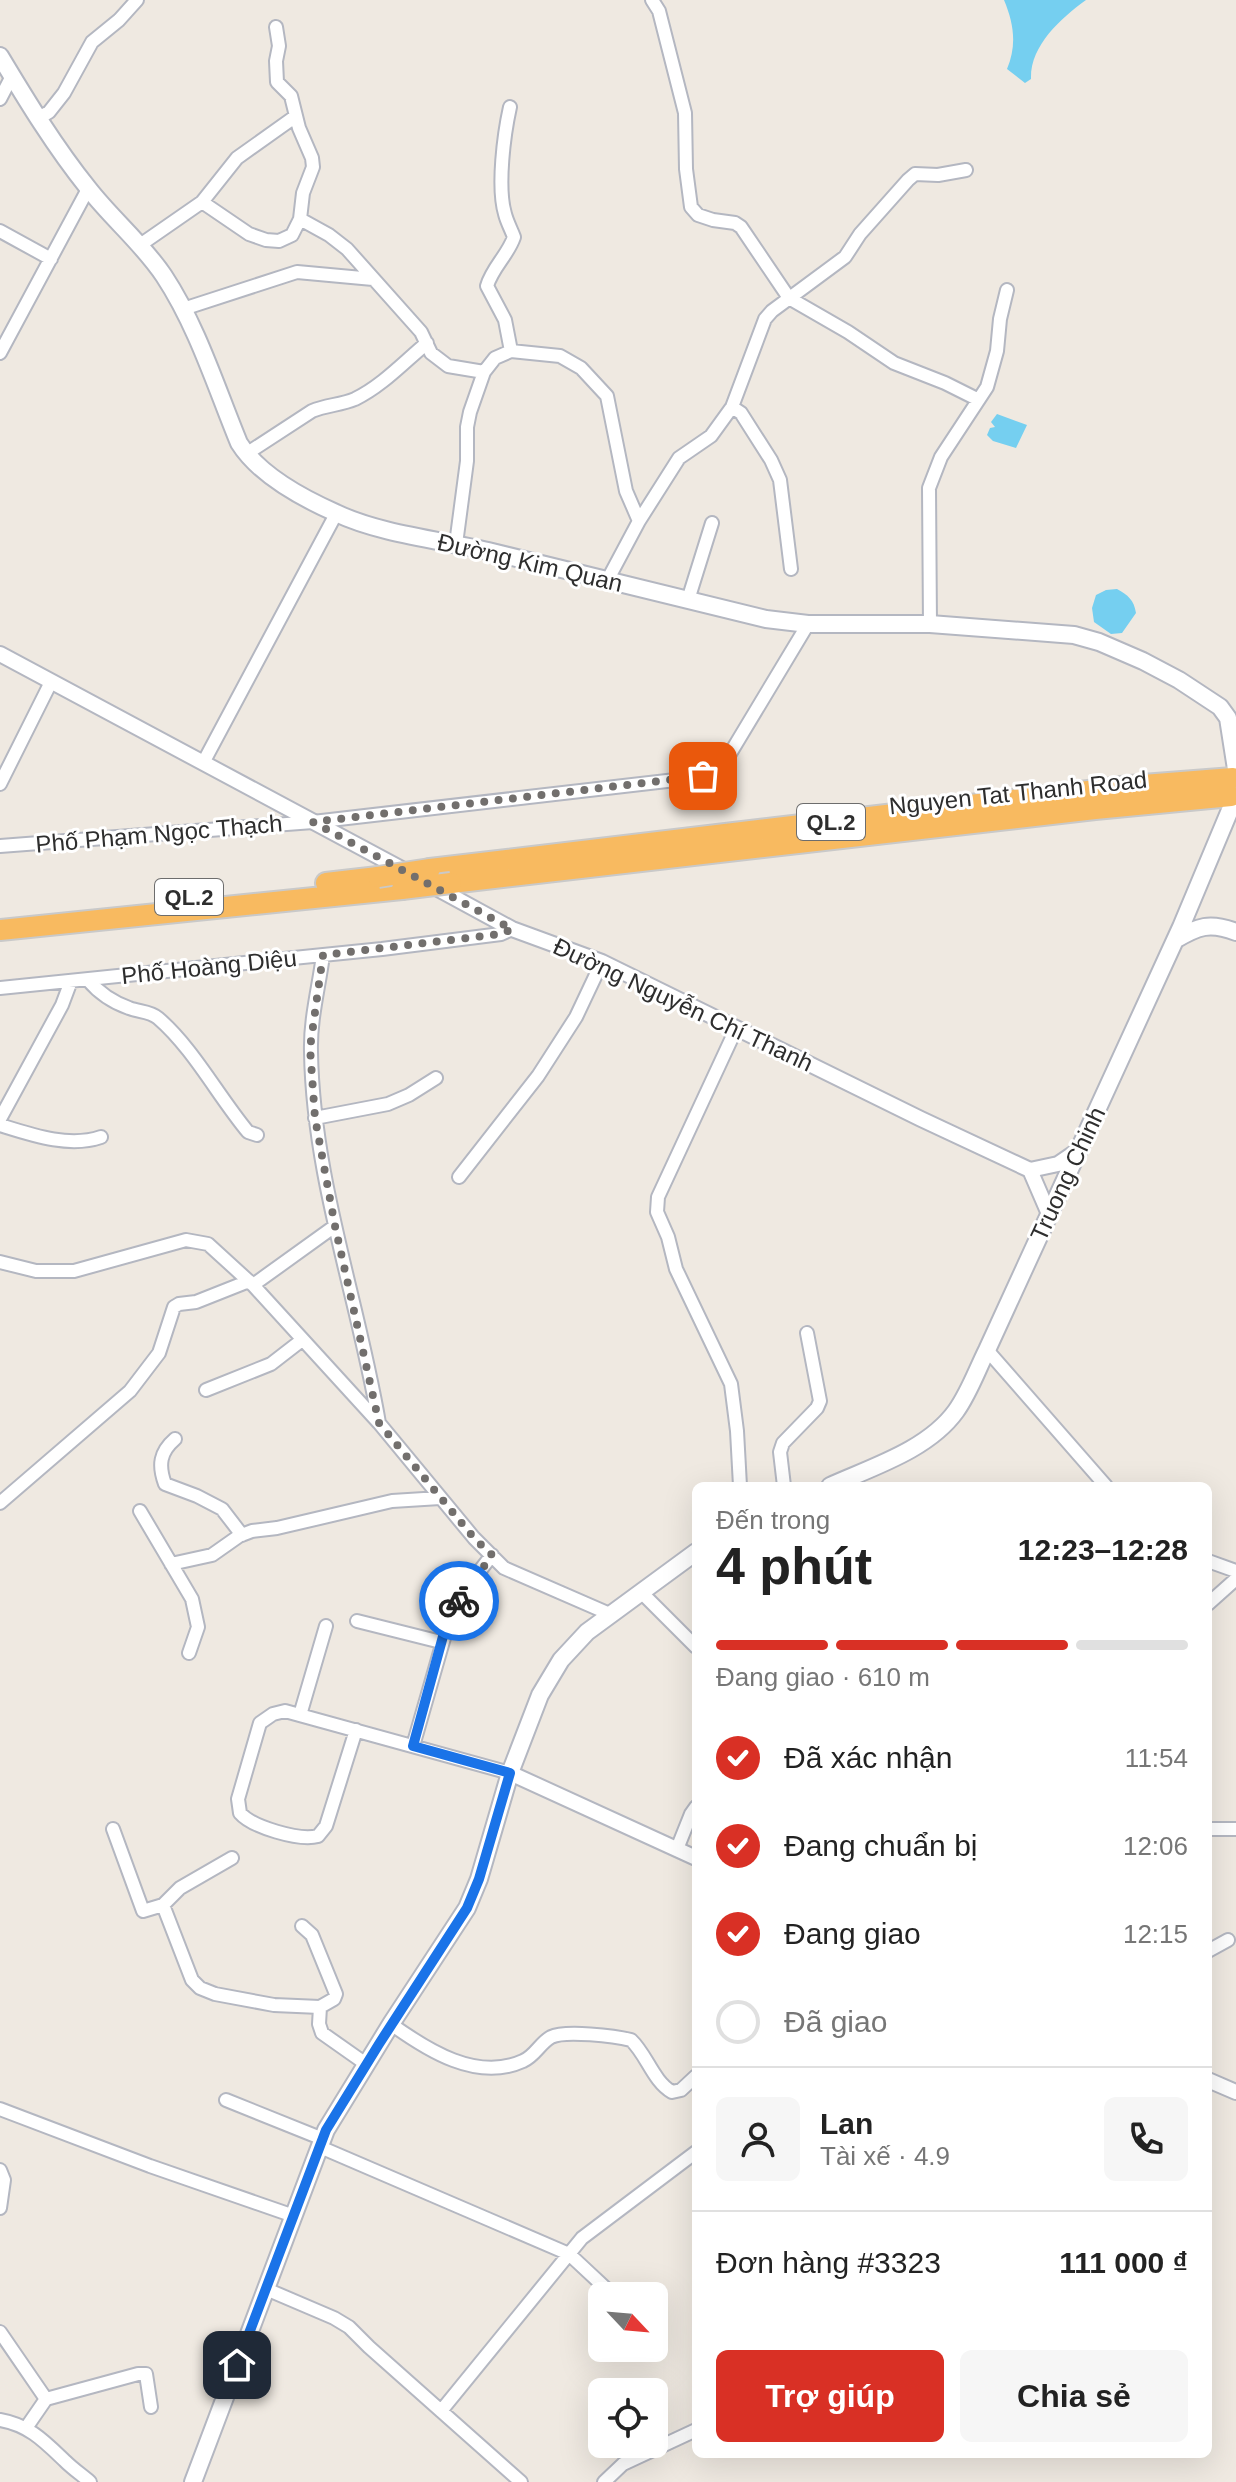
<!DOCTYPE html>
<html lang="vi">
<head>
<meta charset="utf-8">
<style>
	body { margin:0; font-family:Helvetica,sans-serif; background:#f6f6f6; color:#222; height:100vh; display:flex; flex-direction:column; font-size:30px; white-space:nowrap }
	* { box-sizing:border-box; margin:0 }
	p { font-size:26px; color:#767676 }
	.icon { flex:none; width:44px; height:44px; fill:none; stroke:currentColor; stroke-width:2; stroke-linecap:round; stroke-linejoin:round }
	.map { position:relative; flex:1; overflow:hidden }
	.drawer { position:absolute; left:692px; top:1482px; width:520px; height:976px; display:flex; flex-direction:column; background:#fff; border-radius:12px; box-shadow:0 8px 32px #0002 }
	.drawer>* { flex:none }
	.needle { width:52px; rotate:116deg }
	.buttons { position:absolute; left:588px; top:2282px; display:grid; gap:16px }
	.buttons a { display:grid; place-items:center; width:80px; height:80px; border-radius:12px; background:#fff; box-shadow:0 8px 32px #0002; font-size:40px }
	.pin { position:absolute; display:grid; place-items:center; width:68px; height:68px; color:#fff; margin:-34px; border-radius:16px; box-shadow:0 4px 12px #0006 }
	.courier { position:absolute; display:grid; place-items:center; width:80px; height:80px; margin:-40px; border:6px solid #1a73e8; border-radius:50%; background:#fff; color:#222; box-shadow:0 2px 10px #0007 }
	.overview em { font-style:normal; font-weight:700 }
	.overview div { display:flex; flex-direction:column-reverse }
	.overview { display:flex; align-items:center; justify-content:space-between; height:136px; padding:0 24px }
	h1 { font-size:52px; font-weight:700; line-height:60px }
	.bar { display:grid; grid-template-columns:repeat(4,1fr); gap:12px 8px; align-content:center; height:96px; padding:0 24px }
	.bar i { height:10px; border-radius:6px; background:#e0e0e0 }
	.bar .current { background:#d93025 }
	.bar p { grid-column:span 4 }
	.line { display:flex; align-items:center; gap:20px; padding:0 24px; border-top:2px solid #e0e0e0 }
	.line div { flex:1 }
	.round { display:grid; place-items:center; flex:none; width:84px; height:84px; border-radius:12px; background:#f6f6f6 }
	ol { padding:0 24px; list-style:none }
	li { display:flex; align-items:center; gap:24px; height:88px }
	li p { margin-inline-start:auto }
	li .icon { padding:8px; border-radius:50%; background:#d93025; color:#fff; stroke-width:4 }
	li:last-child { color:#767676 }
	li i { width:44px; height:44px; border:4px solid #e0e0e0; border-radius:50% }
	.action { display:flex; gap:16px; margin-top:auto; padding:16px 24px }
	.action a { flex:1; height:92px; border-radius:12px; background:#d93025; color:#fff; font-size:32px; font-weight:700; line-height:92px; text-align:center }
	.action a+a { background:#f6f6f6; color:#222 }
	.map>svg:first-child { display:block }
</style>
</head>
<body>
<div class="map">
<svg width="1236" height="2482" viewBox="0 0 1236 2482">
	<rect width="100%" height="100%" fill="#efe9e1"/>
	<!-- water -->
	<path fill="#75cff0" d="M1004,0H1086C1060,19 1030,46 1031,79L1025,83L1007,69C1017,45 1014,24 1004,0Z
		M997,414L1027,425L1016,448L993,441L987,435L990,428L995,427L991,422Z
		M1117,589C1128,595 1134,600 1136,613L1122,633L1111,634L1094,622L1092,608L1096,595L1106,590Z"/>
	<g fill="none" stroke-linecap="round" stroke-linejoin="round">
		<defs>
			<path id="minor" d="M652,0L659,11L685,113L686,169L691,207L698,215L713,220L735,223L741,227L789,298L848,332L894,363L945,383L977,399
				M0,99L12,76
				M510,107C504,134 497,187 505,214C507,222 511,229 514,237C508,255 492,268 487,286L505,320L511,351
				M39,118L49,112L64,93L92,42L119,20L137,0
				M202,202L249,234L266,240L279,241L292,235L300,219L303,193L313,167L312,158L299,128L291,96L277,82L276,61L279,46L276,27
				M300,219L329,235L347,249L421,332L431,353L448,366L484,372
				M0,231L51,259
				M140,245L202,202L237,158L296,116
				M183,309L297,272L373,279
				M0,353L88,189
				M732,407L741,413L771,460L780,480L791,569
				M246,454L312,411C326,405 341,405 355,399C382,386 404,362 427,343
				M456,544L467,461V427L470,412L484,372L495,358L511,351L560,356L581,368L607,396L626,491L639,521
				M607,581L639,521L679,458L711,436L732,407L765,319L772,311L845,257L860,234L908,180L915,174L938,175L966,170
				M688,600L712,523
				M930,624L929,488L941,457L987,387L997,351L1000,319L1007,290
				M203,763L336,514
				M0,784L51,682
				M0,846L313,822L710,776L722,767L808,624
				M323,955C319,987 310,1019 311,1052C313,1178 358,1299 379,1423
				M88,980C99,993 112,1002 129,1008C139,1012 150,1011 158,1018C193,1048 218,1096 248,1132L257,1135
				M0,988L382,949L501,934L512,929
				M736,1029L658,1197L657,1212L668,1237L676,1269L731,1384L737,1431L740,1486
				M315,1118L388,1104L409,1095L436,1078
				M0,1119L62,1005L71,981
				M0,1125C32,1135 69,1148 101,1137
				M459,1177L538,1076L576,1017L602,962
				M0,1262L36,1271H74L186,1240L208,1244L253,1285L379,1423L474,1538L504,1568L612,1615
				M253,1285L335,1226
				M987,1350L1106,1486
				M206,1390L271,1364L302,1340
				M175,1439C160,1452 158,1465 165,1484L197,1496L222,1509L242,1535
				M784,1486L780,1452L783,1443L817,1408L820,1401L807,1333
				M0,1503L130,1391L159,1353L174,1307L179,1304L196,1302L249,1281
				M140,1511L192,1599L198,1627L189,1653
				M1208,1561L1236,1571
				M171,1564L212,1555L239,1536L252,1531L277,1528L392,1501L440,1498
				M642,1593L696,1647
				M1208,1604L1236,1579
				M357,1621L441,1642
				M300,1715L326,1626
				M356,1730L326,1826L318,1836C299,1841 252,1827 240,1813L238,1799L260,1723L273,1714L285,1711L510,1773
				M413,1746L450,1617L468,1586L492,1555
				M113,1829L143,1911L163,1905L180,1888L232,1858
				M1208,1829H1236
				M677,1849L691,1814L696,1807
				M163,1905L192,1980L200,1988L215,1994L274,2005L320,2007L334,1999L336,1994L312,1935L302,1926
				M1208,1951L1228,1940
				M320,2007L319,2024L322,2033L366,2064
				M391,2024C427,2050 477,2082 523,2061C535,2056 540,2043 551,2037C565,2030 615,2036 631,2040C647,2055 653,2081 672,2092L681,2090L696,2076
				M226,2100L323,2139
				M0,2109L150,2166L294,2216
				M320,2147L569,2254L614,2296
				M0,2170L4,2180L0,2208
				M266,2289L334,2318L349,2327L369,2347L521,2482
				M0,2332L46,2399
				M654,2333L660,2338
				M441,2411L582,2238L696,2152
				M0,2420C29,2425 44,2441 65,2461C73,2469 82,2475 90,2482
				M26,2428L46,2399L138,2374H146L151,2407
				M604,2482L623,2464L696,2430"/>
			<path id="tertiary" d="M0,654L409,873
				M431,885L512,929L602,962L921,1119L1030,1170L1049,1214
				M1030,1170L1058,1164L1080,1149
				M510,1773L696,1858
				M1208,2080L1236,2092"/>
			<path id="secondary" d="M0,56C27,101 55,147 88,188C112,219 142,243 164,276C197,326 216,387 239,443C259,475 302,498 336,513C380,534 441,540 488,551C581,573 673,597 766,619L808,624H930L1074,635L1099,642L1143,661L1179,680L1220,707L1228,718L1236,769
				M1175,940C1198,926 1210,922 1236,932
				M830,1486C872,1467 928,1450 956,1411C969,1393 977,1370 987,1350L1181,927L1235,798
				M193,2482L326,2130L391,2024L467,1908L479,1879L510,1773L540,1695L561,1660L587,1632L696,1552"/>
			<path id="trunk" d="M430,869L1130,786L1233,778
				M326,883L378,877
				M451,883L1095,809L1231,796
				M0,930L402,889"/>
		</defs>
		<!-- minor casing -->
		<use href="#minor" stroke="#b4b7c1" stroke-width="16"/>
		<!-- tertiary casing -->
		<use href="#tertiary" stroke="#b4b7c1" stroke-width="18"/>
		<!-- secondary casing -->
		<use href="#secondary" stroke="#b4b7c1" stroke-width="20"/>
		<!-- trunk casing -->
		<use href="#trunk" stroke="#c9c9c9" stroke-width="24"/>
		<!-- minor -->
		<use href="#minor" stroke="#fff" stroke-width="12"/>
		<!-- tertiary -->
		<use href="#tertiary" stroke="#fff" stroke-width="14"/>
		<!-- secondary -->
		<use href="#secondary" stroke="#fff" stroke-width="16"/>
		<!-- trunk -->
		<use href="#trunk" stroke="#f8ba60" stroke-width="20"/>
		<defs>
			<path id="trunk-bridge" d="M378,877L430,869
				M402,889L451,883"/>
		</defs>
		<!-- trunk-bridge casing -->
		<use href="#trunk-bridge" stroke="#c9c9c9" stroke-width="24" stroke-linecap="butt"/>
		<!-- trunk-bridge -->
		<use href="#trunk-bridge" stroke="#f8ba60" stroke-width="20"/>
	</g>
	<g fill="none" stroke-linecap="round" stroke-linejoin="round">
		<!-- done -->
		<path stroke="#726f6d" stroke-width="8" stroke-dasharray="0 14.4" d="M459,1601L492,1555L474,1538L379,1423L335,1226L315,1118L310,1048L323,955L501,934L512,929L313,822L703,776"/>
		<!-- route -->
		<path stroke="#1a73e8" stroke-width="10" d="M237,2365L326,2130L379,2044L467,1908L479,1879L510,1773L413,1746L445,1629L459,1601"/>
	</g>
	<g text-anchor="middle" stroke-width="6" stroke-linejoin="round" paint-order="stroke">
		<!-- shield labels -->
		<g fill="#fff" stroke="#6d6d6d" stroke-width="2">
			<rect x="797" y="804" width="68" height="36" rx="6"/>
			<rect x="155" y="879" width="68" height="36" rx="6"/>
		</g>
		<g font-size="22" font-weight="bold" fill="#2e2e2e">
			<text x="831" y="830">QL.2</text>
			<text x="189" y="905">QL.2</text>
		</g>
		<!-- street labels -->
		<g font-size="24" fill="#2e2e2e" stroke="#fff">
			<text transform="translate(530 563) rotate(13)" y="8">Đường Kim Quan</text>
			<text transform="translate(1018 793) rotate(-6)" y="8">Nguyen Tat Thanh Road</text>
			<text transform="translate(159 834) rotate(-5)" y="8">Phố Phạm Ngọc Thạch</text>
			<text transform="translate(209 967) rotate(-6)" y="8">Phố Hoàng Diệu</text>
			<text transform="translate(683 1005) rotate(25)" y="8">Đường Nguyễn Chí Thanh</text>
			<text transform="translate(1068 1174) rotate(-65)" y="8">Truong Chinh</text>
		</g>
	</g>
</svg>
<div class="buttons">
<a><svg class="needle" viewBox="-14 -14 28 28"><path d="M0-13l5 13h-10z" fill="#e53935"/><path d="M0 13l5-13h-10z" fill="#767676"/></svg></a>
<a><svg class="icon" aria-label="locate" viewBox="0 0 24 24"><circle cx="12" cy="12" r="6"/><path d="M12 2v4M12 18v4M2 12h4M18 12h4"/></svg></a>
</div>
<div class="pin" style="left:703px;top:776px;background:#ea580c"><svg class="icon" aria-label="bag" viewBox="0 0 24 24"><path d="M5 8h14l-1 12H6zM9 8a3 3 0 0 1 6 0"/></svg></div>
<div class="pin" style="left:237px;top:2365px;background:#1f2937"><svg class="icon" aria-label="home" viewBox="0 0 24 24"><path d="M3 11l9-7 9 7M6 9v11h12V9"/></svg></div>
<div class="courier" style="left:459px;top:1601px"><svg class="icon" aria-label="bike" viewBox="0 0 24 24"><circle cx="6" cy="16" r="4"/><circle cx="18" cy="16" r="4"/><path d="M6 16l4-8h5l3 8M10 8l3 8H6M13 5h3"/></svg></div>
<section class="drawer">
<div class="overview"><div><h1>4 phút</h1><p>Đến trong</p></div><em>12:23–12:28</em></div>
<div class="bar"><i class="current"></i><i class="current"></i><i class="current"></i><i></i><p>Đang giao · 610 m</p></div>
<ol>
<li><svg class="icon" aria-label="check" viewBox="0 0 24 24"><path d="M5 12l5 5 9-10"/></svg>Đã xác nhận<p>11:54</p></li>
<li><svg class="icon" aria-label="check" viewBox="0 0 24 24"><path d="M5 12l5 5 9-10"/></svg>Đang chuẩn bị<p>12:06</p></li>
<li><svg class="icon" aria-label="check" viewBox="0 0 24 24"><path d="M5 12l5 5 9-10"/></svg>Đang giao<p>12:15</p></li>
<li><i></i>Đã giao</li>
</ol>
<div class="line" style="height:144px"><a class="round"><svg class="icon" aria-label="person" viewBox="0 0 24 24"><circle cx="12" cy="8" r="4"/><path d="M4 21q1-7 8-7t8 7"/></svg></a><div><b>Lan</b><p>Tài xế · 4.9</p></div><a class="round"><svg class="icon" aria-label="phone" viewBox="0 0 24 24"><path d="M5 4h4l2 5-3 2q2 4 5 5l2-3 5 2v4C11 20 4 13 5 4z"/></svg></a></div>
<div class="line" style="height:104px"><div>Đơn hàng #3323</div><b>111 000 ₫</b></div>
<div class="action"><a>Trợ giúp</a><a>Chia sẻ</a></div>
</section>
</div>
</body>
</html>
